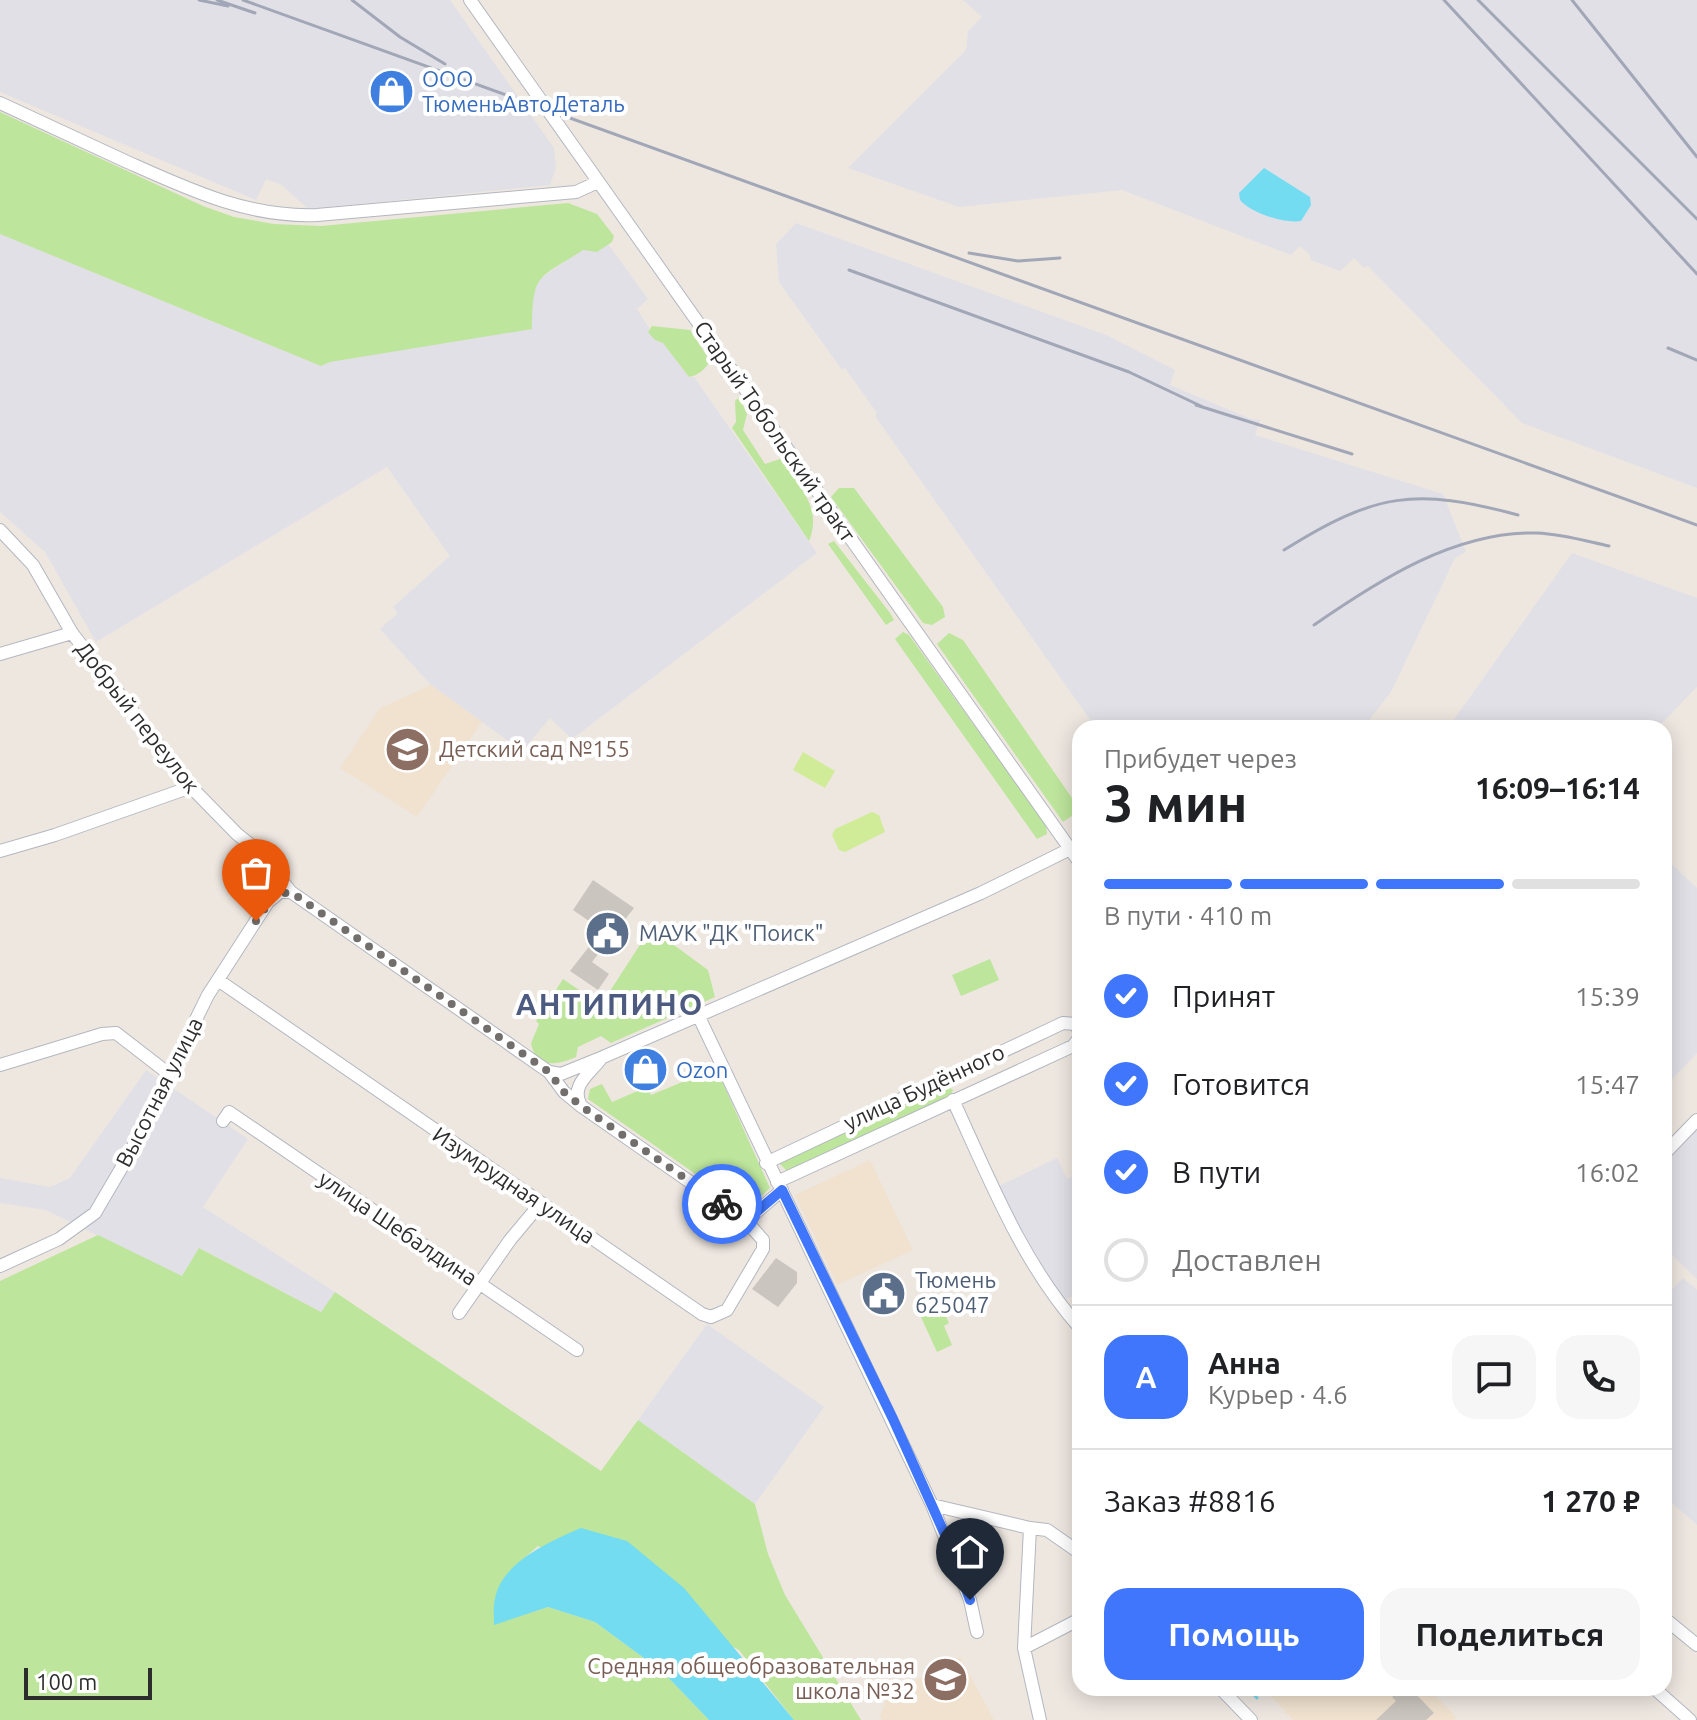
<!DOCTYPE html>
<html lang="ru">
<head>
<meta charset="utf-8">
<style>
	body { margin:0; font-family:Ubuntu,sans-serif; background:#f6f6f6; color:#202124; height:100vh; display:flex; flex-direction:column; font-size:30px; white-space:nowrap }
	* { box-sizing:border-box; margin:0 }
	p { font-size:26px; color:#757577 }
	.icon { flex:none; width:44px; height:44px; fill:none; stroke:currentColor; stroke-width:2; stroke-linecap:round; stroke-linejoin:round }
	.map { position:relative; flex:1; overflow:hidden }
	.details { position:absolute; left:1072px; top:720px; width:600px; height:976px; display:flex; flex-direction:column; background:#fff; border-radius:24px; box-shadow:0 4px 20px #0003 }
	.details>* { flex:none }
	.scale { position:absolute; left:24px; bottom:20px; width:128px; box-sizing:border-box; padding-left:8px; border:4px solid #2d2d2d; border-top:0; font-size:22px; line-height:28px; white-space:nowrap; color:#2d2d2d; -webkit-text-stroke:6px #fff; paint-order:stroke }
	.pin { position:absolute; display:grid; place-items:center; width:68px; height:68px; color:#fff; margin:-82px -34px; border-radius:50% 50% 50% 0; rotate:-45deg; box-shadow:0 0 8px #0007 }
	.pin .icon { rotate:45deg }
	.courier { position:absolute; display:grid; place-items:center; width:80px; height:80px; margin:-40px; border:6px solid #3f76fc; border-radius:50%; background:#fff; color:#222; box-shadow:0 2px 10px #0007 }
	.headline em { font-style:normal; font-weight:700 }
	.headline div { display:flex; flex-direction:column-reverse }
	.headline { display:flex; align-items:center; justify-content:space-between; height:136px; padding:0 32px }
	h1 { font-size:52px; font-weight:700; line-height:60px }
	.bar { display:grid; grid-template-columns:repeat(4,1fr); gap:12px 8px; align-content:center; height:96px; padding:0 32px }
	.bar i { height:10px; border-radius:6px; background:#e0e0e0 }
	.bar .current { background:#3f76fc }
	.bar p { grid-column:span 4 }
	.line { display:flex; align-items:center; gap:20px; padding:0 32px; border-top:2px solid #e0e0e0 }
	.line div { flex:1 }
	.round { display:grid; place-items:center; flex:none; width:84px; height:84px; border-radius:24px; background:#f6f6f6 }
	ol { padding:0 32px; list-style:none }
	li { display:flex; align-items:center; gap:24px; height:88px }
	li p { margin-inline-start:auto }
	li .icon { padding:8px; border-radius:50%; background:#3f76fc; color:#fff; stroke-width:4 }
	li:last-child { color:#757577 }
	li i { width:44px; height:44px; border:4px solid #e0e0e0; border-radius:50% }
	.action { display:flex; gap:16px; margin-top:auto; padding:16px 32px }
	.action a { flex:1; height:92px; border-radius:24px; background:#3f76fc; color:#fff; font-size:32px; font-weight:700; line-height:92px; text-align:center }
	.action a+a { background:#f6f6f6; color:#202124 }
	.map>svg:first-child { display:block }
</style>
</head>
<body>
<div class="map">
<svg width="1697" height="1720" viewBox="0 0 1697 1720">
	<rect width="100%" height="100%" fill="#eee7e0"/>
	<!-- industrial -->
	<path fill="#e1e0e7" d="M0,0H450L554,148L556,168L550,185L308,209L282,185L266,179L256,200L0,92Z
		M963,0H1697V488L1522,423L1368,266L1364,268L1354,258L1340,271L1311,260L1310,255L1300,246L1291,255L1122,190L959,207L848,168L966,50L968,31L982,17Z
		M796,223L1106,335L1175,370L1170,385L1251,419L1260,420L1255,435L1443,494L1466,552L1455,558L1391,692L1363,728H1096L875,416L877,413L845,368L842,370L779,282L776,244Z
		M0,234L321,366L330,362L427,345L532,292L538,280L583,249L597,252L608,244L648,299L637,309L649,328V332L655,340L663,343L689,377H694L817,553L572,739L550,718L522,751L431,685L380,629L398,613L393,607L450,556L387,467L96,642L45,552L0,512Z
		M1572,553L1697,598V687L1657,728H1448Z
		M1664,857L1697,888V1053L1664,1088Z
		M146,1070L248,1139L203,1207L335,1292L321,1312L200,1248L182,1277L46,1210L0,1203V1178L50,1187L70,1178Z
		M1697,1126V1279L1664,1247V1161Z
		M1057,1158L1067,1179L1080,1173V1292L1061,1302L1039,1272L999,1186Z
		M1683,1278L1697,1290V1525L1664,1496V1298Z
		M707,1324L824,1407L755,1504L638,1420Z"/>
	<!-- education -->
	<path fill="#f0e2cf" d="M431,685L482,722L417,817L340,768L380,708Z
		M870,1160L913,1250L837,1285L795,1195Z
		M960,1657L994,1720H882L880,1716L888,1695Z
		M1270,1688H1428L1456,1717L1453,1720H1293L1266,1691Z"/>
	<!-- green -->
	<path fill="#bde59c" d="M0,112L203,206L234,217L274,224L321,226L568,203L597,214L614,236L612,242L597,252L583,250C537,280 533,272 532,329L330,362L321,366L0,234Z
		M652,326L690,330L710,361C706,369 697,376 689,377L663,343L655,340L648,332Z
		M739,397L747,414L743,430L765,464L780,459C798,484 823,508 809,541L732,428L736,422L735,401Z
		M839,488H854L943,607L945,617L932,625L923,623L831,497Z
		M834,541L890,613L894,620L886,625L828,544Z
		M903,632L909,635L1046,825L1047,834L1037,839L895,639Z
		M949,633L963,640L1074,801L1076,813L1063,822L937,644Z
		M654,923L663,937L708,970L715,997L611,1043L601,1036L578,1047L576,1057C557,1065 536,1070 531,1043L539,1024L536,1021L563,979L601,1005Z
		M990,959L999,980L961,996L952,975Z
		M716,1068L770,1188L747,1210L588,1099L590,1089L602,1084L612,1102L647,1087L651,1095Z
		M945,1084L953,1090L950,1096L787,1171L779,1163Z
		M98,1235L182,1276L199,1248L321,1312L335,1292L601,1471L638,1420L755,1504L768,1554L785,1595L861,1720H794L739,1650L538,1546L513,1568L495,1624L548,1607L595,1622L663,1672L709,1720H0V1281Z
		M941,1306L949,1323L944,1326L952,1345L937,1352L920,1315Z"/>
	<!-- pitch -->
	<path fill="#d1ec98" d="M803,752L835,771L825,788L793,770Z
		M872,812L879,815L885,832L845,852L839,850L832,835L835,829Z"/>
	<!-- water -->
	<path fill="#73dcf0" d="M1264,168L1310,197L1311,205L1301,221C1284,224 1251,213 1240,200L1239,193Z
		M581,1528L627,1541L684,1588L794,1720H709L663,1672L595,1622L548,1607L494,1625C494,1616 493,1607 495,1599C501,1562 551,1541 581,1528Z"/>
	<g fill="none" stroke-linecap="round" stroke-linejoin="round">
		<!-- stream -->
		<path stroke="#73dcf0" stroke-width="3" d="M1248,1688L1257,1698"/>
	</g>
	<!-- building -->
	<path fill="#cac5be" d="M593,880L634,908L592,962L609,974L598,990L570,971L602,930L573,910Z
		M776,1258L797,1272V1283L778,1307L752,1289Z
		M1402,1688H1410L1434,1713L1426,1720H1376L1396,1701L1392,1697Z"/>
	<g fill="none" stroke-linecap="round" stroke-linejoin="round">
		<defs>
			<path id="minor" d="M470,0L1080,863
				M0,103C41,122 82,141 123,160C186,188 247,218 317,215L576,192L598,182
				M0,530L33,565L72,633L191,787L237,834L276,865L283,882L291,892L549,1072L564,1092L581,1106L746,1221L763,1240V1249L727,1310L711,1317L702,1314L218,980
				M0,654L72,633
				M0,851L55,835L191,787
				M698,1015L932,1505L970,1600L977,1632
				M0,1065L102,1034L116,1033L169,1074
				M549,1072L561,1074L603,1057L981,893L1070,849
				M953,1100C989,1178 1022,1263 1080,1328
				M581,1106C570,1086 588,1075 600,1060
				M223,1121L229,1112L577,1350
				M1664,1154L1697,1120
				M766,1163L1063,1023L1075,1024L1080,1032
				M777,1182L1073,1046L1080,1037
				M746,1221L782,1190
				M0,1266L59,1239L95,1213L129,1155L208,995L268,902L280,892H291
				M459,1313L510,1240L541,1203
				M932,1505L1030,1528L1024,1648L1040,1720
				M1030,1528L1047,1530L1080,1553
				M1664,1618L1697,1645
				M1024,1648L1080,1619
				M1220,1688L1251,1720
				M1654,1688L1690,1720"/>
		</defs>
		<!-- minor casing -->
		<use href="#minor" stroke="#b3b7c0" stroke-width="14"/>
		<!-- minor -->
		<use href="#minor" stroke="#fff" stroke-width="12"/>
		<!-- rail -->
		<path stroke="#a2a7b7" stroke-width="3" d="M199,0L228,6
			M217,0L255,13
			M243,0L1697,525
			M352,0L400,37L445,64
			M1444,0L1697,274
			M1478,0L1697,219
			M1572,0L1697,157
			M969,253L1018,261L1060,258
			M849,270L1129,372L1205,408
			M1668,348L1697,360
			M1196,405L1352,454
			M1284,550C1375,493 1415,487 1518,515
			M1314,625C1379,580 1455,531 1537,533C1562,534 1586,541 1609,546"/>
	</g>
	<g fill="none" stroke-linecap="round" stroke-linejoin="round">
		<!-- done -->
		<path stroke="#716e6c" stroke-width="8" stroke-dasharray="0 14.4" d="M256,921L274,895L291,892L549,1072L564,1092L581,1106L722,1204"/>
		<!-- route -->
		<path stroke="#3f76fc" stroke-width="10" d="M722,1204L746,1221L782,1190L893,1419L951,1548L970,1600"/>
	</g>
	<!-- icons -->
	<defs>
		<symbol id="shop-disc" viewBox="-11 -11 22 22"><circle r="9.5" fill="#3f7fe0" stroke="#fff"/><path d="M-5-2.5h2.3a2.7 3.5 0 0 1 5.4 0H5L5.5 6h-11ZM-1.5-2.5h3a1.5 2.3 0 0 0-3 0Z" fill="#fff"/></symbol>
		<symbol id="school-disc" viewBox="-11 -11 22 22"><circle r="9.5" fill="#8d6e63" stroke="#fff"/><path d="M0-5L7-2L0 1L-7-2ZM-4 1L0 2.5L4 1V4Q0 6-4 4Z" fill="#fff"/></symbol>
		<symbol id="civic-disc" viewBox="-11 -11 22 22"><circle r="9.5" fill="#5c6f8a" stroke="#fff"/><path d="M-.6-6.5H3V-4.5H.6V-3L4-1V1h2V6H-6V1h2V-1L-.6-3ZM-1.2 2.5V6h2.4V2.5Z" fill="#fff"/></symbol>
	</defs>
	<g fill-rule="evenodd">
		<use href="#shop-disc" x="366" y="66" width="51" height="51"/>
		<use href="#school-disc" x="382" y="724" width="51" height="51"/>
		<use href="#civic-disc" x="582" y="908" width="51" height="51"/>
		<use href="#shop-disc" x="620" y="1044" width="51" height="51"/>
		<use href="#civic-disc" x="858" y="1268" width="51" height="51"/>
		<use href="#school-disc" x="920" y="1654" width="51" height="51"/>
	</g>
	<g text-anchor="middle" stroke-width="8" stroke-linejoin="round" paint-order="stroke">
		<!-- shop labels -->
		<g font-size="22" fill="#366cbe" stroke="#fff" text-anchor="start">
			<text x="422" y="87">ООО<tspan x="422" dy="25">ТюменьАвтоДеталь</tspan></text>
			<text x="676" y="1078">Ozon</text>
		</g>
		<!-- street labels -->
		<g font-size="22" fill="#2d2d2d" stroke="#fff">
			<text transform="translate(775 431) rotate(55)" y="8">Старый Тобольский тракт</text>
			<text transform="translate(138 717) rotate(52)" y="8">Добрый переулок</text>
			<text transform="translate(924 1087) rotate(-25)" y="8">улица Будённого</text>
			<text transform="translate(159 1092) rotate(-63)" y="8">Высотная улица</text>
			<text transform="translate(514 1185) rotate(34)" y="8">Изумрудная улица</text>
			<text transform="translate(398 1228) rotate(34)" y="8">улица Шебалдина</text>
		</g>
		<!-- education labels -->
		<g font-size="22" fill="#785e54" stroke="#fff" text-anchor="start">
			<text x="439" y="757">Детский сад №155</text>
			<text x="915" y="1674" text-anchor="end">Средняя общеобразовательная<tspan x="915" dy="25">школа №32</tspan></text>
		</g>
		<!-- service labels -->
		<g font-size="22" fill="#4e5e75" stroke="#fff" text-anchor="start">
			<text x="639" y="941">МАУК "ДК "Поиск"</text>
			<text x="915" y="1288">Тюмень<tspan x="915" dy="25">625047</tspan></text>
		</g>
		<!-- district labels -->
		<g font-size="30" font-weight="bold" letter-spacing="2" fill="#4c5b7f" stroke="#fff">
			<text x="610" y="1015">АНТИПИНО</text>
		</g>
	</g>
</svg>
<div class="scale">100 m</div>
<div class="pin" style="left:256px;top:921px;background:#ea580c"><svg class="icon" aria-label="bag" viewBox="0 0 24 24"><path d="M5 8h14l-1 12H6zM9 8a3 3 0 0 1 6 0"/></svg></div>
<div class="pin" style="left:970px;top:1600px;background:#1f2937"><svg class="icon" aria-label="home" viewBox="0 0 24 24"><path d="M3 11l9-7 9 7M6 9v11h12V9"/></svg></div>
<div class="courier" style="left:722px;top:1204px"><svg class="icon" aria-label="bike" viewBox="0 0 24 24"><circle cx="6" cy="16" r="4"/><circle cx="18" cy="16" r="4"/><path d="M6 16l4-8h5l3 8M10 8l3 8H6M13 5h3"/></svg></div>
<section class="details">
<div class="headline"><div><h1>3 мин</h1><p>Прибудет через</p></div><em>16:09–16:14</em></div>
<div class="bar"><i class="current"></i><i class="current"></i><i class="current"></i><i></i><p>В пути · 410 m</p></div>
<ol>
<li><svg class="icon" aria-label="check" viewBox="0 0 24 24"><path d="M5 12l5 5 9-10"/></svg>Принят<p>15:39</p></li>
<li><svg class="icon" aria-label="check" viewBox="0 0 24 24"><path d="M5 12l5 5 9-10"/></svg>Готовится<p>15:47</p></li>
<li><svg class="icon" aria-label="check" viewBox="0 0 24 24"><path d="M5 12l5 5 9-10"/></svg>В пути<p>16:02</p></li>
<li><i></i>Доставлен</li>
</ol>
<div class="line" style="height:144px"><b class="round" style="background:#3f76fc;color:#fff">А</b><div><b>Анна</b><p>Курьер · 4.6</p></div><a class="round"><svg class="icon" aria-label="chat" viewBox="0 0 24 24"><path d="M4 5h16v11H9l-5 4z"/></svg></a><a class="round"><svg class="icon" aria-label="phone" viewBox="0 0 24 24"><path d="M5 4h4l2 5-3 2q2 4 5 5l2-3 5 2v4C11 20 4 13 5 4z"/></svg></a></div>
<div class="line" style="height:104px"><div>Заказ #8816</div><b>1 270 ₽</b></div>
<div class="action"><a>Помощь</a><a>Поделиться</a></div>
</section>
</div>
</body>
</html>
